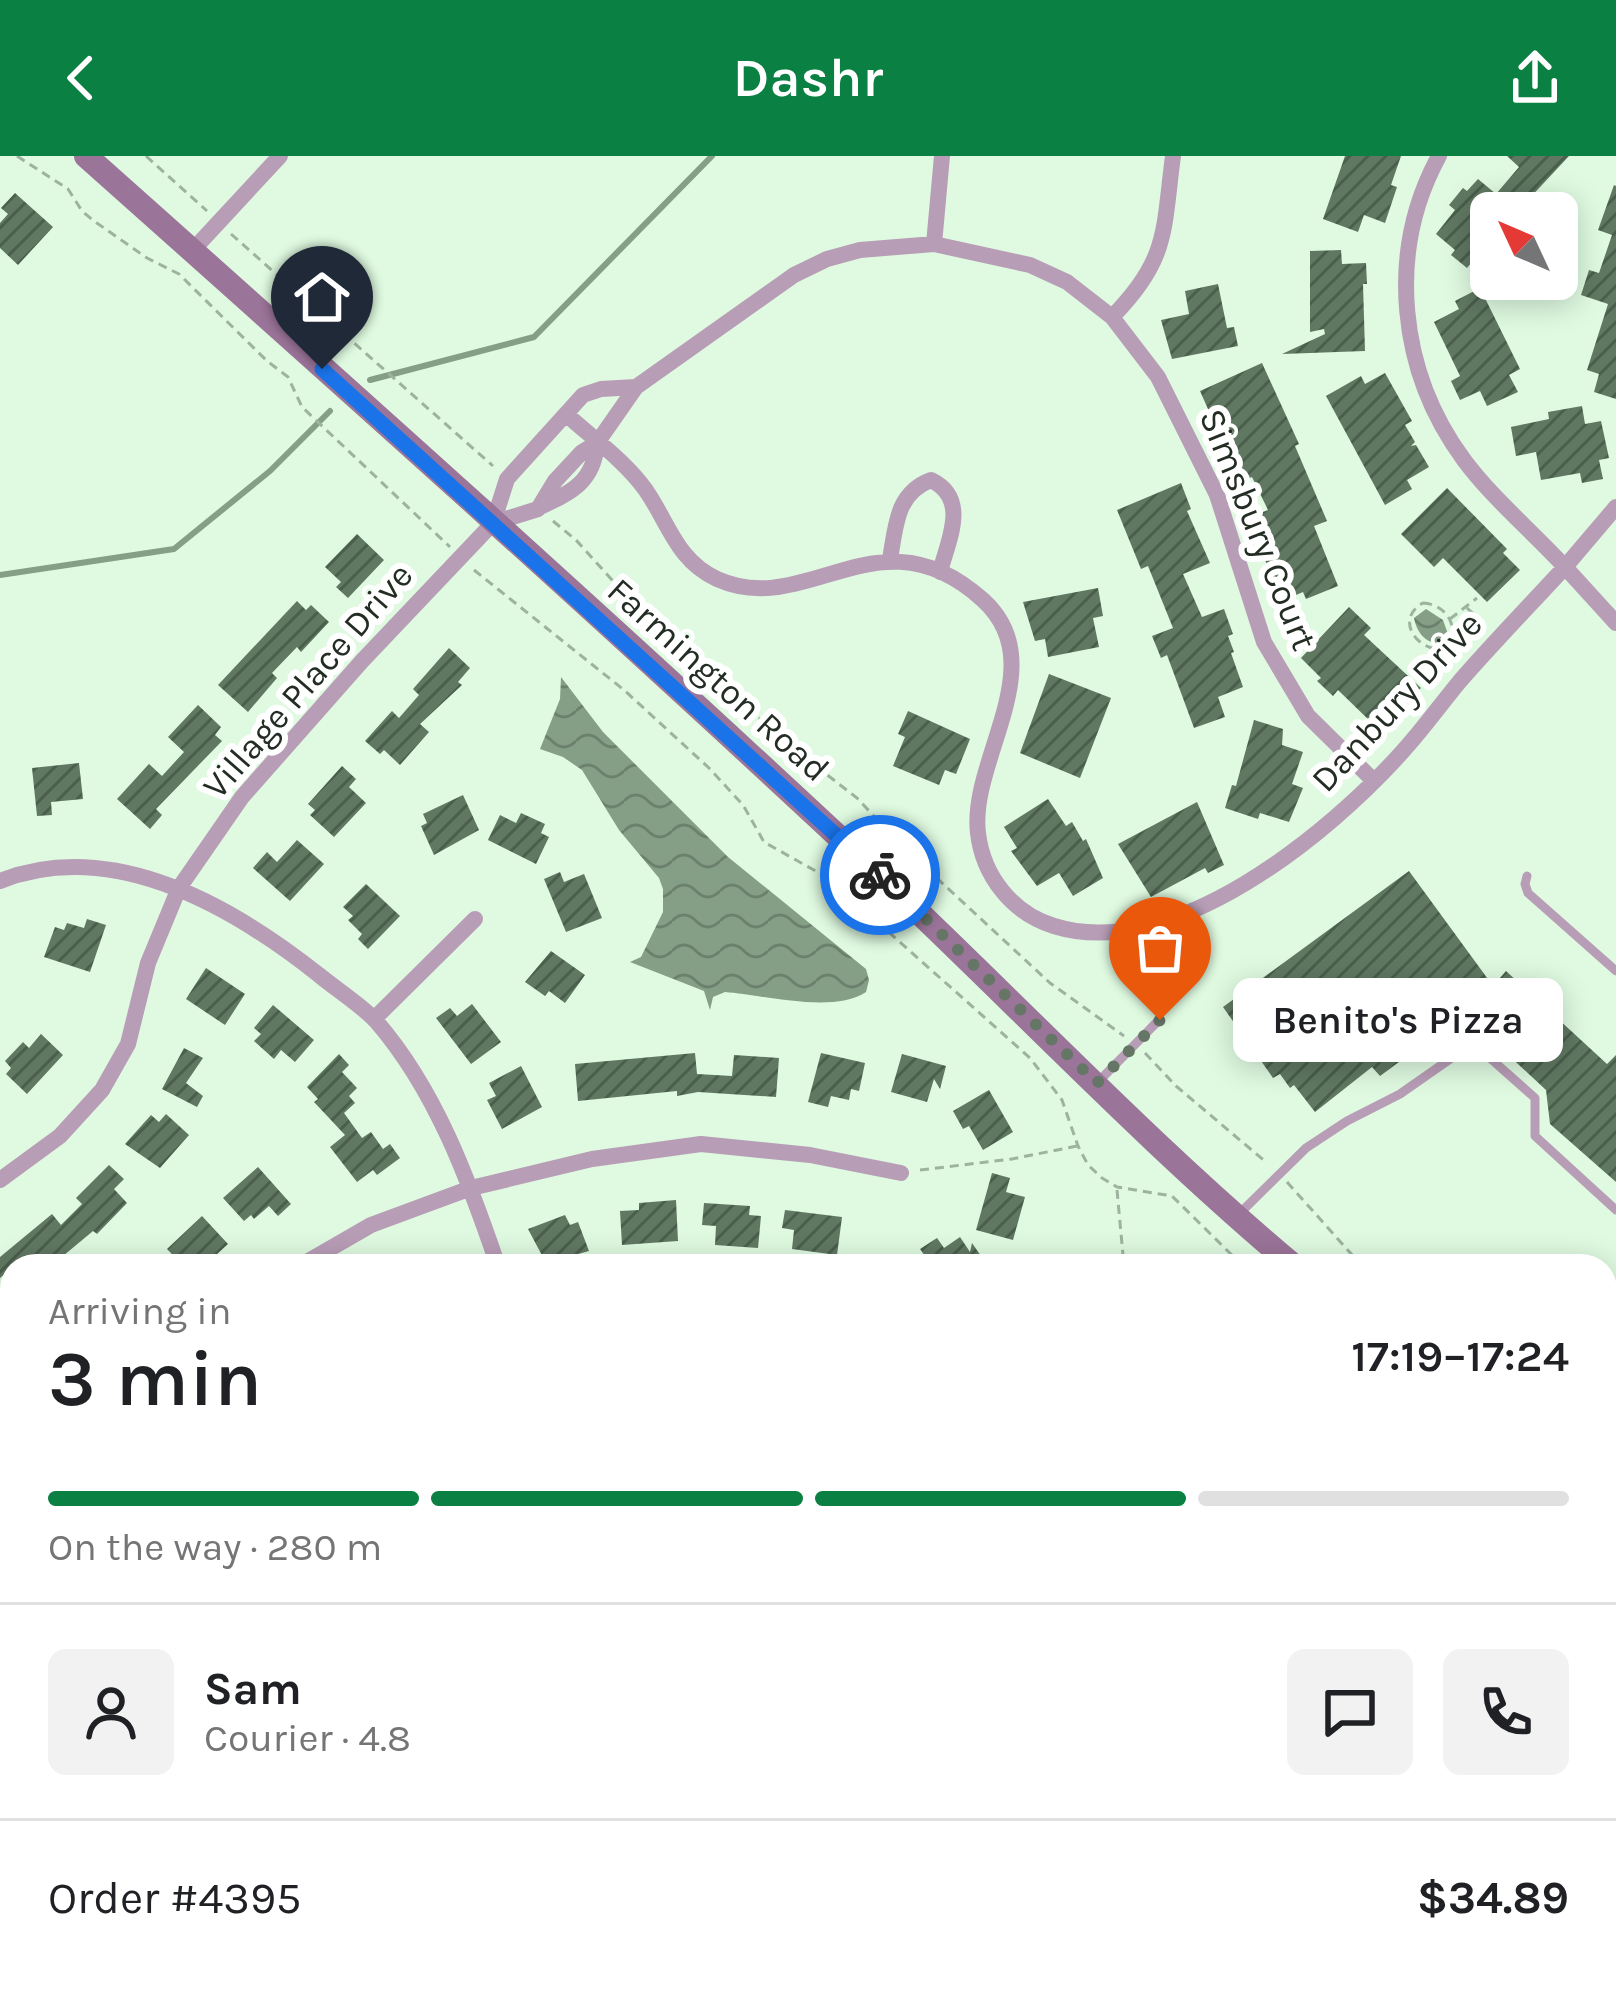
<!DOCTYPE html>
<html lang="en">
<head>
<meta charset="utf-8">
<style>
	body { margin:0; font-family:Karla,sans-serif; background:#f2f2f2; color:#202124; height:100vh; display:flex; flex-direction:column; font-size:45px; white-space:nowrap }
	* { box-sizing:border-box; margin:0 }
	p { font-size:39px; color:#757577 }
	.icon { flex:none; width:66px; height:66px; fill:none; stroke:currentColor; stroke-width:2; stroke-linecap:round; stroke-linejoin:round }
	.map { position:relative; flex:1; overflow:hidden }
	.sheet { position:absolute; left:0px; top:1098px; width:1617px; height:744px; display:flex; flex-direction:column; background:#fff; border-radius:36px 36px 0 0; box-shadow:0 6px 30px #0003 }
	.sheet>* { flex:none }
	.needle { width:78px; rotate:314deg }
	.fabs { position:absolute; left:1470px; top:36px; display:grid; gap:24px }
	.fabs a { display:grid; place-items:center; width:108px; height:108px; border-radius:18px; background:#fff; box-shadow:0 6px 30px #0003; font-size:60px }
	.pin { position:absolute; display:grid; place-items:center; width:102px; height:102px; color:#fff; margin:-123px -51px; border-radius:50% 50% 50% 0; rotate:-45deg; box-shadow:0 0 12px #0007 }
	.pin .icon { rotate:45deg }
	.courier { position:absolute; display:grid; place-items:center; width:120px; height:120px; margin:-60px; border:9px solid #1a73e8; border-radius:50%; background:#fff; color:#222; box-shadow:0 3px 15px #0007 }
	.bubble { position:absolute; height:84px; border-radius:18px; background:#fff; box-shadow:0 6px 30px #0003; font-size:39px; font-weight:600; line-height:84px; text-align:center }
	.headline em { font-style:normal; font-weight:600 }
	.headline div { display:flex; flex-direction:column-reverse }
	.headline { display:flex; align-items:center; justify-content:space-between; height:204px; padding:0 48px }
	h1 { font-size:78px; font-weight:600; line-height:90px }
	.bar { display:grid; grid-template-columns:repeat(4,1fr); gap:18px 12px; align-content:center; height:144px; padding:0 48px }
	.bar i { height:15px; border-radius:9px; background:#e0e0e0 }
	.bar .on { background:#0b8043 }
	.bar p { grid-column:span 4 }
	.line { display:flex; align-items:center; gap:30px; padding:0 48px; border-top:3px solid #e0e0e0 }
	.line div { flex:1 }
	.round { display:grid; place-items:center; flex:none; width:126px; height:126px; border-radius:18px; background:#f2f2f2 }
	header { display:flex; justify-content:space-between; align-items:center; height:156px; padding:0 48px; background:#0b8043; color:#fff; font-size:54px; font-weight:600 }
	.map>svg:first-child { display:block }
</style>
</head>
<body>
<header><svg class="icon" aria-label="back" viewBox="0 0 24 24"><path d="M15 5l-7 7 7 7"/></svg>Dashr<svg class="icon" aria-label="share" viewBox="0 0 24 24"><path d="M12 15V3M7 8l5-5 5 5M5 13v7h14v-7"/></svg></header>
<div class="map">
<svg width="1616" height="1842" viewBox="0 0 1616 1842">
	<defs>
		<pattern id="water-waves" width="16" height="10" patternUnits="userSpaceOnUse" patternTransform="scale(3)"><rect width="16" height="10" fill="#859e86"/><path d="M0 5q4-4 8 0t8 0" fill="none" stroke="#6c816d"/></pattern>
		<pattern id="building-hatch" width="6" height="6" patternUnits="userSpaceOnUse" patternTransform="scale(3)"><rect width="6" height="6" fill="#607862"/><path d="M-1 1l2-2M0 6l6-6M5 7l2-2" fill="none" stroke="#4a5e4c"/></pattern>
	</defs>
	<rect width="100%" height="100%" fill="#dffae1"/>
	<!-- water -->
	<path fill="url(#water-waves)" d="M1426,453L1443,464L1448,478L1441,487C1426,488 1417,477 1414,462Z
		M561,521L603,576L728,701L866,813L869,824L866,836C833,858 764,839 725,836L713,841L710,854L704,835L630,806L641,801L663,756V733L659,722L619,674L582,614L563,601L540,593L560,543Z"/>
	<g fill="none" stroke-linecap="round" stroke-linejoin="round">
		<!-- stream -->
		<path stroke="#859e86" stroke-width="6" d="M370,224L534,181L712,0
			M0,419L174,393L270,315L330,255"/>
	</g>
	<!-- building -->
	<path fill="url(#building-hatch)" d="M1345,0H1401L1391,29L1397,31L1385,67L1364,59L1358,76L1323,63Z
		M1507,0H1569L1527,45L1529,48L1521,57H1491V84L1467,112L1451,99L1455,94L1436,78L1455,54L1449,49L1463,32L1467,35L1478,23L1496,38L1519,11Z
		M1614,29L1616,30V243L1594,236L1599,218L1587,214L1608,148L1581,139L1589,114L1599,117L1612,79L1598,74Z
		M15,37L53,71L18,109L0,92V67L8,58L1,52Z
		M1341,94L1342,108L1366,107L1367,128H1363L1365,195L1282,198L1325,178L1324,173L1310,176V95Z
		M1218,128L1227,172L1234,171L1238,190L1172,203L1161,164L1189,158L1185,135Z
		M1480,132L1520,213L1509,219L1518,236L1487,250L1480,235L1460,244L1451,225L1460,220L1434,166L1459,153L1455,145Z
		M1262,207L1299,288L1295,290L1327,365L1314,370L1338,430L1306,443L1303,436L1280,446L1250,361L1268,354L1252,321L1243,325L1232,307L1200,235Z
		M1385,217L1412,265L1405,269L1415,286L1411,290L1416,289L1429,311L1407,324L1412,333L1385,349L1326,240L1361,220L1365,228Z
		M1582,250L1585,268L1601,265L1609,302L1599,304L1603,323L1582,327L1580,317L1541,324L1536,296L1516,300L1511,271L1549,263L1548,256Z
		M1181,327L1191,353L1187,355L1210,407L1183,418L1202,461L1224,453L1233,478L1228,480L1234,496L1231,497L1243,531L1218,541L1225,561L1194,572L1167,499L1161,502L1152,480L1173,472L1148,410L1141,413L1117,354Z
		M1447,332L1507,393L1503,397L1520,414L1487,446L1443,402L1434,411L1401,378Z
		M357,378L384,404L348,442L336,431L341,426L325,411Z
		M1098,432L1103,460L1093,462L1099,491L1048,501L1045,483L1035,485L1023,446Z
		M297,445L306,454L311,449L329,466L301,496L297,491L272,517L277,522L248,556L218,529Z
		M1349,451L1371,472L1364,479L1421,532L1381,568L1375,562L1371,566L1338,534L1333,540L1317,525L1321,522L1301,502Z
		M449,492L470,512L458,526L462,529L420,568L429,576L400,609L384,594L380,598L365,585L392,555L399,562L419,539L413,533Z
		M1049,518L1111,542L1080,622L1020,597Z
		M198,549L221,571L215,579L222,585L156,653L162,659L150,673L117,643L149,608L162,620L184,596L168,581Z
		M908,555L970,583L956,618L945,614L939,629L893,610L905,581L898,578Z
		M1254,564L1283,573L1282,589L1303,596L1292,628L1303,632L1289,666L1260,657L1258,663L1225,652L1232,629L1236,630Z
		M79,607L83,643L51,646L52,659L37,660L32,612Z
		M342,610L356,623L349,631L366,647L334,681L310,659L315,654L308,648Z
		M463,639L479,674L434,699L421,670L427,667L423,658Z
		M1048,643L1066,670L1072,666L1083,685L1086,683L1103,722L1073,740L1059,717L1037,730L1011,695L1017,692L1004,671Z
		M1197,646L1224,709L1208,717L1205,712L1151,741L1118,688Z
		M521,657L545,668L541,677L549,681L536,708L488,684L500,659L516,667Z
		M297,684L324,708L290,745L253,712L267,696L277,706Z
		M1409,715L1493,830L1506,815L1607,908L1616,899V1026L1550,968L1546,934L1460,854L1438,871L1441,875L1380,920L1372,911L1315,956L1294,929L1290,932L1280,918L1273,922L1223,851Z
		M560,716L564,726L584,718L602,762L566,776L544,723Z
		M366,728L400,760L368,793L358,783L362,778L348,764L353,760L343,751Z
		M87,763L106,769L90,816L44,801L55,771L64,774L67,767L84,772Z
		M551,795L585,819L565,847L549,835L545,840L525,826Z
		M206,812L245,838L225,869L186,843Z
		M472,848L501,886L471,908L436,862L450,852L457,860Z
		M273,849L314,884L295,906L281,894L274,903L254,885L261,878L254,872Z
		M41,878L63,899L27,938L6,918L11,912L5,905L23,886L29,892Z
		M184,892L203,902L186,927L203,940L197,951L162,933Z
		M695,897L697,918L732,920L734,899L779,902L776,941L698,936L677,940V935L578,945L575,908Z
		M821,897L865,907L859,935L851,933L849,944L831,940L828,951L808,946Z
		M339,898L349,909L342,916L357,932L349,940L355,947L344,957L362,982L371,976L383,993L390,988L400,1002L377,1019L373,1014L357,1026L330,991L345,979L314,946L318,943L307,931Z
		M902,898L946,910L940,933L934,923L927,946L891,936Z
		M521,910L542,951L502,973L487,944L496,940L489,927Z
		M989,934L1013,976L983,994L969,970L963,973L953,955Z
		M166,958L189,979L160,1012L125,988L151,959L159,966Z
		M109,1009L124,1023L114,1033L127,1047L97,1078L93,1075L51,1110H37L27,1099L0,1122V1101L52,1058L61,1069L82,1048L76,1042Z
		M258,1011L291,1048L278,1060L269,1050L254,1063L251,1059L244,1065L223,1042Z
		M992,1017L1010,1022L1006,1036L1025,1041L1013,1084L976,1074Z
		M676,1044L678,1085L622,1089L620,1055L639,1054V1047Z
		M704,1047L750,1050L749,1059L761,1060L758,1092L715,1089L716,1070L702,1069Z
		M785,1054L842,1061L837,1099L792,1093L794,1074L782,1072Z
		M565,1059L570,1069L578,1066L589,1095L546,1107L528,1073Z
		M202,1060L228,1088L204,1110H183L167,1093Z
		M960,1081L970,1096L972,1087L988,1110H932L920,1093L937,1082L944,1092Z"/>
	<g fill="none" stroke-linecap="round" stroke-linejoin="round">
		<!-- path -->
		<path stroke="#9db29f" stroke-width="3" stroke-dasharray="9 6" stroke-linecap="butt" d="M17,0L68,33L82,55L94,65L147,102L179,118L267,205L288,221L302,251L450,391
			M146,0L207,55
			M231,78L493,310
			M553,365L576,384L648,464L799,597L857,642L899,687L1050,827L1124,880
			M474,414L624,534L709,612L743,649L764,686L828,722L1030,902L1062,944L1078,990L1088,1009L1102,1022L1117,1031L1172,1040L1243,1110
			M1423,447C1439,448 1452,459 1453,476L1444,493C1417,496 1394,463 1423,447Z
			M1467,452L1485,469
			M1450,463L1477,442
			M1145,897L1176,930L1267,1007
			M920,1014L1012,1003L1077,990
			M1287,1026L1362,1110
			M1117,1034L1124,1110
			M1605,1211L1616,1203
			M1606,1425L1616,1418
			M1022,1842L1032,1830"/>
		<!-- lane -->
		<path stroke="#b89db6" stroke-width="9" d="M1527,720L1525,728L1528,737L1616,815
			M1097,927L1159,864
			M1238,1059L1306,992L1347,965L1400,938L1473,887L1535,942V980L1616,1054"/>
		<!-- street -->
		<path stroke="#b89db6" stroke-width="16" d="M1439,0C1386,97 1399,216 1464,304C1493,343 1532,375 1565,411L1616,351
			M934,88L942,0
			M192,95L280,0
			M1112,161C1169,103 1163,75 1173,0
			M566,258C592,282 624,304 645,333C669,367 676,404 717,423C808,464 879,350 983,444C1054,508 969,604 978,677C983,720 1012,757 1054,770C1172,807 1329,678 1403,595C1423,573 1441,548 1460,525C1494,486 1530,449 1565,411L1616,467
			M538,352C572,336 594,326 597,287
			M493,367L538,353L555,325L582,296L597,287L636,231L794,119L827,103L860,94L934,88L1030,109L1067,126L1112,161L1158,221L1217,339L1264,486L1308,560L1374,625
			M890,403C896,370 896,337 931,324C970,343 948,384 940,416
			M0,725C112,681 232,750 319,819C337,834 360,848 376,865C436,934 469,1025 498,1110
			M374,863L475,763
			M0,1024L60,980L102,934L128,888L148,807L179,732L242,641L362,505L493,367L507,323L583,239L601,233L636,231
			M300,1110L371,1069L471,1032L592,1003L701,988L810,999L901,1017
			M0,1414L12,1401
			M0,1535L12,1546
			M329,1830L343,1842
			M1452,1830L1463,1842
			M187,1842L198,1830
			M1177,1842L1187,1830"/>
		<!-- secondary -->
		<path stroke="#9b7499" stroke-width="24" d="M86,0C350,235 614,471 872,712C1013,844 1146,986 1294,1110
			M1605,1240L1616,1234
			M1605,1295C1616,1320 1616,1344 1605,1369
			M1605,1448L1616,1453
			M1077,1842L1088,1830"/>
	</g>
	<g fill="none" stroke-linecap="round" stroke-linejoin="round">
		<!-- done -->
		<path stroke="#657566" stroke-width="12" stroke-dasharray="0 21.6" d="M880,719L1097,927L1160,864"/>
		<!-- route -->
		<path stroke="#1a73e8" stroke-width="15" d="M322,213L880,719"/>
	</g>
	<g text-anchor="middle" stroke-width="12" stroke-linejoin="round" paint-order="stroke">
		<!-- street labels -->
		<g font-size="36" fill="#232d24" stroke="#fff">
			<text transform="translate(1259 373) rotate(68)" y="13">Simsbury Court</text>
			<text transform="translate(719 523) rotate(42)" y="13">Farmington Road</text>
			<text transform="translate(307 524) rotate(-49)" y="13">Village Place Drive</text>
			<text transform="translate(1396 545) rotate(-47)" y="13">Danbury Drive</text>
		</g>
	</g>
</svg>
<div class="fabs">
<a><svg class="needle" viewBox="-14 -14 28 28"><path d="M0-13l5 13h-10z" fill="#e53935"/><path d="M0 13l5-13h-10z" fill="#757577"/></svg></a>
</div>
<div class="pin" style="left:1160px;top:864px;background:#ea580c"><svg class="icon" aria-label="bag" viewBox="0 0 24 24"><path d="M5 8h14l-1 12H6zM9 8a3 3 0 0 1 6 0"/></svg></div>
<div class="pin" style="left:322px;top:213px;background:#1f2937"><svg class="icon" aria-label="home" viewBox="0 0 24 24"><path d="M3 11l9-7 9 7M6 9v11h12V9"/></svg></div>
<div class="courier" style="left:880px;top:719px"><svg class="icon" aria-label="bike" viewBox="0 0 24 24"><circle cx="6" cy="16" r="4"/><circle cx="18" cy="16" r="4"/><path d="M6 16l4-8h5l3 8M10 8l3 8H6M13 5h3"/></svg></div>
<div class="bubble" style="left:1233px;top:822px;width:330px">Benito's Pizza</div>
<section class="sheet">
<div class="headline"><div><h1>3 min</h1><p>Arriving in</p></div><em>17:19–17:24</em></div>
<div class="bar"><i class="on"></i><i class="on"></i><i class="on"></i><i></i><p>On the way · 280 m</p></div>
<div class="line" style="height:216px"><a class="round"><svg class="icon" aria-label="person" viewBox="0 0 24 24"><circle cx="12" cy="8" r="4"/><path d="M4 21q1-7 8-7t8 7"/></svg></a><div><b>Sam</b><p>Courier · 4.8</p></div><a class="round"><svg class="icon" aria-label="chat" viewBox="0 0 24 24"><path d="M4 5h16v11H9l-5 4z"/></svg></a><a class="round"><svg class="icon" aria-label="phone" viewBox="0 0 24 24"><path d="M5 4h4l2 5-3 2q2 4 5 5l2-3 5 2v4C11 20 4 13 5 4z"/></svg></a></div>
<div class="line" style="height:156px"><div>Order #4395</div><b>$34.89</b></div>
</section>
</div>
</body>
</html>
